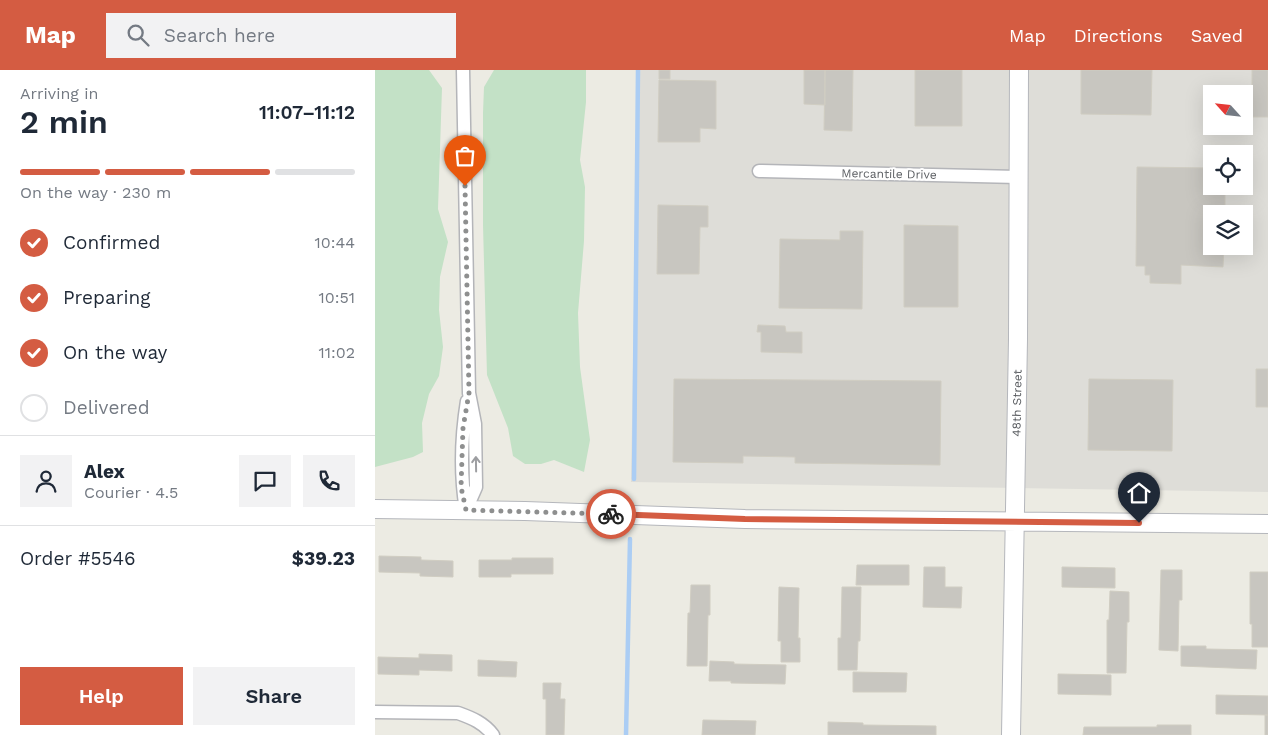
<!DOCTYPE html>
<html lang="en">
<head>
<meta charset="utf-8">
<style>
	body { margin:0; font-family:"Work Sans",sans-serif; background:#f2f2f3; color:#1f2937; height:100vh; display:flex; flex-direction:column; font-size:19px; white-space:nowrap }
	* { box-sizing:border-box; margin:0 }
	p { font-size:16px; color:#747a83 }
	.icon { flex:none; width:28px; height:28px; fill:none; stroke:currentColor; stroke-width:2; stroke-linecap:round; stroke-linejoin:round }
	.map { position:relative; flex:1; overflow:hidden }
	.side { display:flex; flex-direction:column; background:#fff; width:375px }
	.side>* { flex:none }
	.needle { width:32px; rotate:297deg }
	.tools { position:absolute; left:828px; top:15px; display:grid; gap:10px }
	.tools a { display:grid; place-items:center; width:50px; height:50px; border-radius:0px; background:#fff; box-shadow:0 5px 20px #0002; font-size:25px }
	.pin { position:absolute; display:grid; place-items:center; width:42px; height:42px; color:#fff; margin:-51px -21px; border-radius:50% 50% 50% 0; rotate:-45deg; box-shadow:0 0 5px #0007 }
	.pin .icon { rotate:45deg }
	.courier { position:absolute; display:grid; place-items:center; width:50px; height:50px; margin:-25px; border:4px solid #d45c42; border-radius:50%; background:#fff; color:#222; box-shadow:0 1px 6px #0007 }
	.overview em { font-style:normal; font-weight:600 }
	.overview div { display:flex; flex-direction:column-reverse }
	.overview { display:flex; align-items:center; justify-content:space-between; height:85px; padding:0 20px }
	h1 { font-size:32px; font-weight:600; line-height:38px }
	.bar { display:grid; grid-template-columns:repeat(4,1fr); gap:8px 5px; align-content:center; height:60px; padding:0 20px }
	.bar i { height:6px; border-radius:4px; background:#e0e1e3 }
	.bar .current { background:#d45c42 }
	.bar p { grid-column:span 4 }
	.line { display:flex; align-items:center; gap:12px; padding:0 20px; border-top:1px solid #e0e1e3 }
	.line div { flex:1 }
	.round { display:grid; place-items:center; flex:none; width:52px; height:52px; border-radius:0px; background:#f2f2f3 }
	ol { padding:0 20px; list-style:none }
	li { display:flex; align-items:center; gap:15px; height:55px }
	li p { margin-inline-start:auto }
	li .icon { padding:5px; border-radius:50%; background:#d45c42; color:#fff; stroke-width:4 }
	li:last-child { color:#747a83 }
	li i { width:28px; height:28px; border:2px solid #e0e1e3; border-radius:50% }
	.primary-button { display:flex; gap:10px; margin-top:auto; padding:10px 20px }
	.primary-button a { flex:1; height:58px; border-radius:0px; background:#d45c42; color:#fff; font-size:20px; font-weight:600; line-height:58px; text-align:center }
	.primary-button a+a { background:#f2f2f3; color:#1f2937 }
	header { display:flex; align-items:center; gap:30px; box-sizing:border-box; height:70px; padding:0 25px; background:#d45c42; color:#fff }
	header strong { font-size:24px }
	nav { display:flex; gap:28px; margin-inline-start:auto; font-size:18px }
	.search { width:350px; height:45px; background:#f2f2f3; display:flex; align-items:center; gap:12px; box-sizing:border-box; padding:0 18px; border-radius:0px; color:#747a83; font-size:19px }
	main { display:flex; flex:1; min-height:0 }
	.map>svg:first-child { display:block }
</style>
</head>
<body>
<header>
<strong>Map</strong>
<div class="search"><svg class="icon" aria-label="search" viewBox="0 0 24 24"><circle cx="10" cy="10" r="6"/><path d="M15 15l6 6"/></svg>Search here</div>
<nav><a>Map</a><a>Directions</a><a>Saved</a></nav>
</header>
<main>
<section class="side">
<div class="overview"><div><h1>2 min</h1><p>Arriving in</p></div><em>11:07–11:12</em></div>
<div class="bar"><i class="current"></i><i class="current"></i><i class="current"></i><i></i><p>On the way · 230 m</p></div>
<ol>
<li><svg class="icon" aria-label="check" viewBox="0 0 24 24"><path d="M5 12l5 5 9-10"/></svg>Confirmed<p>10:44</p></li>
<li><svg class="icon" aria-label="check" viewBox="0 0 24 24"><path d="M5 12l5 5 9-10"/></svg>Preparing<p>10:51</p></li>
<li><svg class="icon" aria-label="check" viewBox="0 0 24 24"><path d="M5 12l5 5 9-10"/></svg>On the way<p>11:02</p></li>
<li><i></i>Delivered</li>
</ol>
<div class="line" style="height:90px"><a class="round"><svg class="icon" aria-label="person" viewBox="0 0 24 24"><circle cx="12" cy="8" r="4"/><path d="M4 21q1-7 8-7t8 7"/></svg></a><div><b>Alex</b><p>Courier · 4.5</p></div><a class="round"><svg class="icon" aria-label="chat" viewBox="0 0 24 24"><path d="M4 5h16v11H9l-5 4z"/></svg></a><a class="round"><svg class="icon" aria-label="phone" viewBox="0 0 24 24"><path d="M5 4h4l2 5-3 2q2 4 5 5l2-3 5 2v4C11 20 4 13 5 4z"/></svg></a></div>
<div class="line" style="height:65px"><div>Order #5546</div><b>$39.23</b></div>
<div class="primary-button"><a>Help</a><a>Share</a></div>
</section>
<div class="map">
<svg width="893" height="665" viewBox="0 0 893 665">
	<rect width="100%" height="100%" fill="#ecebe3"/>
	<!-- industrial -->
	<path fill="#deddd8" fill-rule="evenodd" d="M263,0H893V422L256,412ZM836,24H869V56H836ZM836,84H869V116H836ZM836,144H869V176H836Z"/>
	<!-- green -->
	<path fill="#c3e1c6" d="M0,0H54L67,18L63,139L73,172L65,207L64,240L68,277L64,306L54,324L47,353L48,382L38,387L0,397Z
		M119,0H211V32L205,90L210,117L209,171L203,243L205,297L215,370L209,402L179,390L166,394H150L138,386L133,358L112,305L108,155V43L109,17Z"/>
	<g fill="none" stroke-linecap="round" stroke-linejoin="round">
		<!-- stream -->
		<path stroke="#abcdf4" stroke-width="4.5" d="M259,409L263,0
			M251,665L255,469"/>
	</g>
	<!-- building -->
	<path fill="#c8c6c0" stroke="#d0cdc2" d="M284,0H295V9H284Z
		M429,0H450V35L429,34Z
		M450,0H478L477,61L449,60Z
		M540,0H587V56H540Z
		M706,0H777L776,45L706,44Z
		M877,0H893V47H877Z
		M284,10L341,11V59L325,58V72H283Z
		M762,97L836,98V116H850V144H836V176H849L848,197L806,195V214L775,213V205H770V196H761Z
		M283,135L333,136V157H325L324,204H282Z
		M529,155L583,156V237H529Z
		M465,161H488L487,239L404,238L405,169L465,170Z
		M383,255L410,256L411,262H427V283L386,282V262H382Z
		M881,299H893V337H881Z
		M299,309L566,311L565,395L420,393V387L368,386V393L298,392Z
		M714,309L798,310L797,381L713,380Z
		M4,486L46,487V490L78,491V507L45,506V503L4,502Z
		M137,488H178V504H136V507H104V490H137Z
		M482,495H534V515H481Z
		M549,497H570V517H587L586,538L548,537Z
		M687,497L740,498V518L687,517Z
		M786,500H807V530H804L803,581L784,580Z
		M875,502H893V577H877V554H875Z
		M316,515H335V545H333L332,596H312L313,543H315Z
		M404,517L424,518L423,568H425V592H406V571H403Z
		M467,517H486L485,571H483L482,600H463V568H466Z
		M735,521L754,522V552H752L751,603H732V550H734Z
		M806,576H831V579L882,580L881,599L806,596Z
		M44,584L77,585V601L44,600V605L3,604V587L44,588Z
		M103,590L142,592L141,607L103,606Z
		M335,591L359,592V594L411,595L410,614L356,613V611H334Z
		M478,602L532,603L531,622H478Z
		M683,604L736,605V625L683,624Z
		M168,613H186L185,629H190L189,665H171V629H168Z
		M841,625L893,626V645L841,644Z
		M890,645H893V665H890Z
		M328,650L381,651L380,665H327Z
		M453,652L488,653V655L561,656V665H453Z
		M782,655H816V665H708L709,657H782Z"/>
	<g fill="none" stroke-linecap="round" stroke-linejoin="round">
		<defs>
			<path id="street" d="M88,0L94,323L100,354L101,417L91,440
				M384,101L643,107
				M91,440C85,404 86,368 92,331
				M0,642L83,643C97,648 109,653 118,665"/>
			<path id="secondary" d="M0,439L150,441L370,449L893,454
				M636,665L643,269L644,0"/>
		</defs>
		<!-- street casing -->
		<use href="#street" stroke="#b4b5b9" stroke-width="15"/>
		<!-- secondary casing -->
		<use href="#secondary" stroke="#b5b7bc" stroke-width="20"/>
		<!-- street -->
		<use href="#street" stroke="#fff" stroke-width="12"/>
		<!-- secondary -->
		<use href="#secondary" stroke="#fff" stroke-width="18"/>
	</g>
	<!-- one-way arrows -->
	<defs><path id="oneway-shaft" d="M-6 0H5M1.5-3L5.5 0L1.5 3" fill="none" stroke-width="1.6" stroke-linecap="round" stroke-linejoin="round" transform="scale(1.25)"/></defs>
	<use stroke="#9d9ea1" href="#oneway-shaft" transform="translate(101 394) rotate(-91)"/>
	<g fill="none" stroke-linecap="round" stroke-linejoin="round">
		<!-- done -->
		<path stroke="#8e8f8f" stroke-width="5" stroke-dasharray="0 9" d="M90,116L94,323L88,358L86,417L91,440L236,444"/>
		<!-- route -->
		<path stroke="#d45c42" stroke-width="6" d="M236,444L370,449L764,453"/>
	</g>
	<g text-anchor="middle" stroke-width="4" stroke-linejoin="round" paint-order="stroke">
		<!-- street labels -->
		<g font-size="12" fill="#5b5e62" stroke="#fff">
			<text transform="translate(514 104) rotate(1)" y="4">Mercantile Drive</text>
			<text transform="translate(642 333) rotate(-89)" y="4">48th Street</text>
		</g>
	</g>
</svg>
<div class="tools">
<a><svg class="needle" viewBox="-14 -14 28 28"><path d="M0-13l5 13h-10z" fill="#e53935"/><path d="M0 13l5-13h-10z" fill="#747a83"/></svg></a>
<a><svg class="icon" aria-label="locate" viewBox="0 0 24 24"><circle cx="12" cy="12" r="6"/><path d="M12 2v4M12 18v4M2 12h4M18 12h4"/></svg></a>
<a><svg class="icon" aria-label="layers" viewBox="0 0 24 24"><path d="M12 4l9 5-9 5-9-5zM3 14l9 5 9-5"/></svg></a>
</div>
<div class="pin" style="left:90px;top:116px;background:#ea580c"><svg class="icon" aria-label="bag" viewBox="0 0 24 24"><path d="M5 8h14l-1 12H6zM9 8a3 3 0 0 1 6 0"/></svg></div>
<div class="pin" style="left:764px;top:453px;background:#1f2937"><svg class="icon" aria-label="home" viewBox="0 0 24 24"><path d="M3 11l9-7 9 7M6 9v11h12V9"/></svg></div>
<div class="courier" style="left:236px;top:444px"><svg class="icon" aria-label="bike" viewBox="0 0 24 24"><circle cx="6" cy="16" r="4"/><circle cx="18" cy="16" r="4"/><path d="M6 16l4-8h5l3 8M10 8l3 8H6M13 5h3"/></svg></div>
</div>
</main>
</body>
</html>
